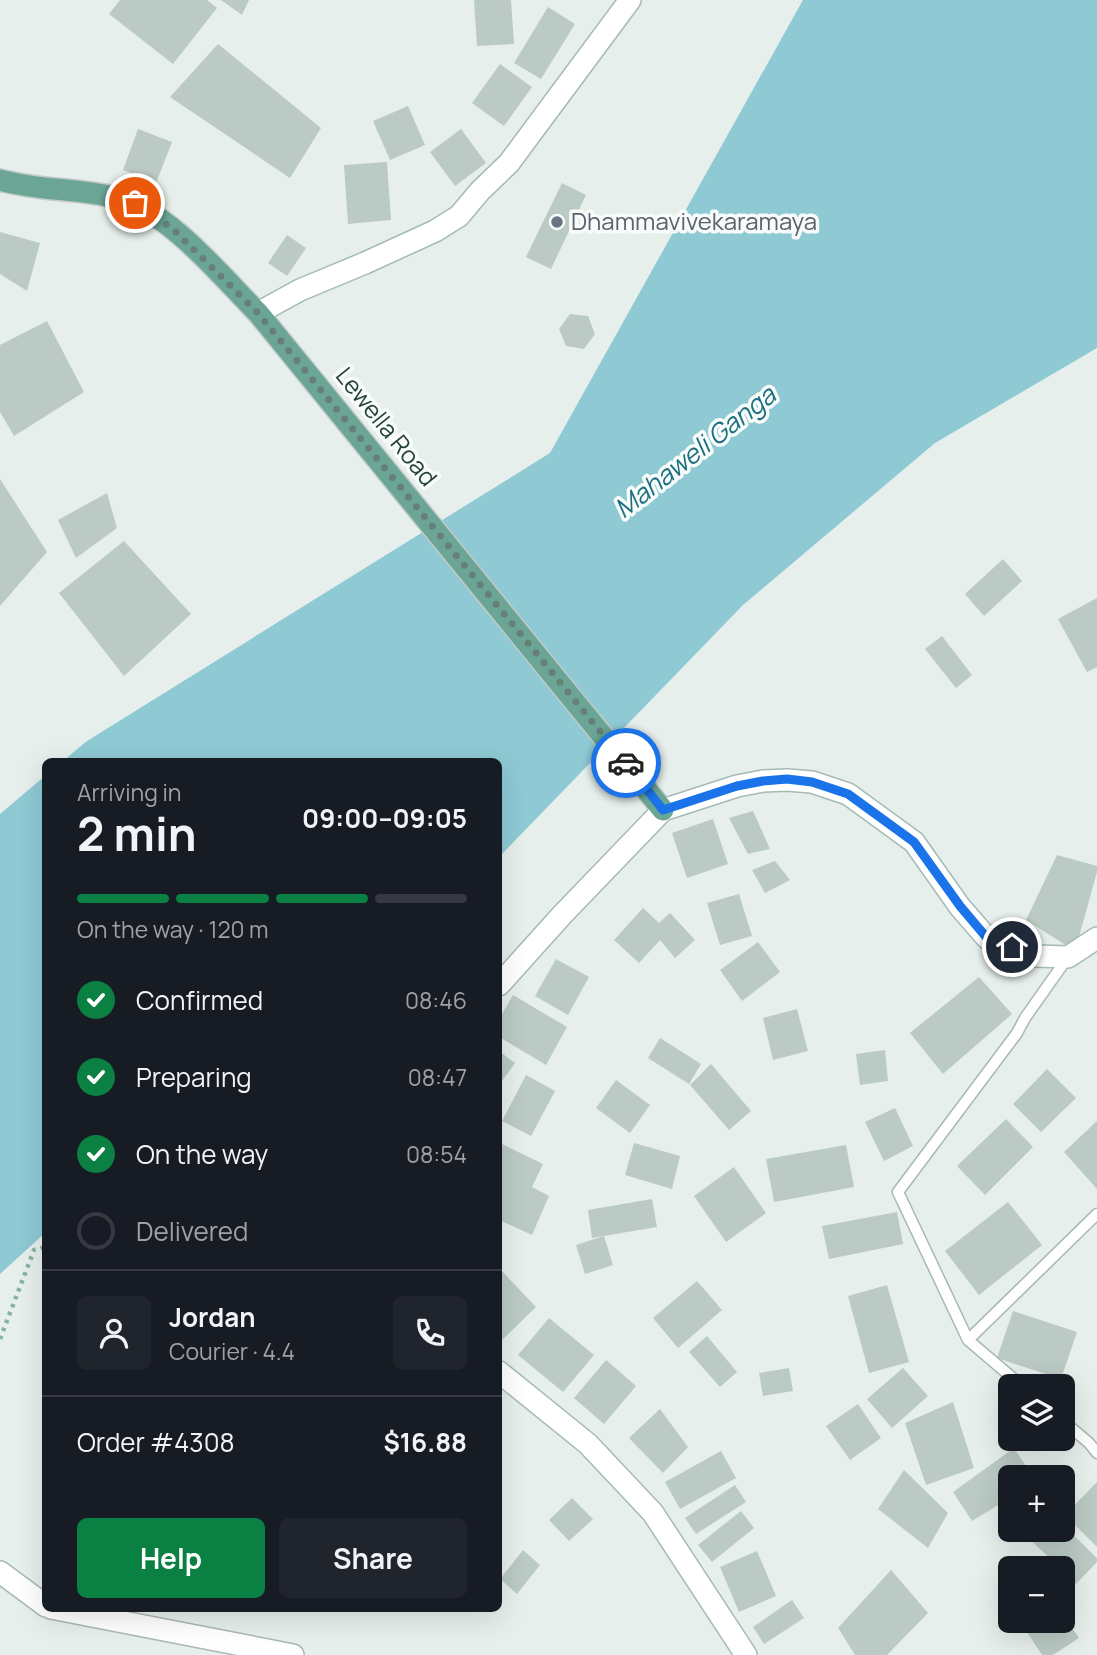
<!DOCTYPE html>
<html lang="en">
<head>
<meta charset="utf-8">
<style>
	body { margin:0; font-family:Manrope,sans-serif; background:#20242c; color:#f1f3f6; height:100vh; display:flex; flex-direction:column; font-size:26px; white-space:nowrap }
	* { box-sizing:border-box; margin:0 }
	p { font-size:23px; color:#9ea1a6 }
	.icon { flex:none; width:38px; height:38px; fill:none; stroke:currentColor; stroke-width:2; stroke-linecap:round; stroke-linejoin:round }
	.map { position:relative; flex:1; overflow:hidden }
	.panel { position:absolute; left:42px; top:758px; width:460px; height:854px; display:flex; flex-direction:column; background:#171b24; border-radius:10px; box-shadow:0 7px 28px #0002 }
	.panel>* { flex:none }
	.controls { position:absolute; left:998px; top:1374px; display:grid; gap:14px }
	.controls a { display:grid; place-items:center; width:77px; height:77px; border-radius:10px; background:#171b24; box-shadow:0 7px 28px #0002; font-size:35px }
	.pin { position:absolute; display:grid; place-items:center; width:60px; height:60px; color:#fff; margin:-30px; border:4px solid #fff; border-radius:50%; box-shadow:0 2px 7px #0007 }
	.courier { position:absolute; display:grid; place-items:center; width:70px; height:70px; margin:-35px; border:5px solid #1a73e8; border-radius:50%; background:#fff; color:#222; box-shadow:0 2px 9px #0007 }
	.head em { font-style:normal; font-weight:700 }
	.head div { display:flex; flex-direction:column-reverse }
	.head { display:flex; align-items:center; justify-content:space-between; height:119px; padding:0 35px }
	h1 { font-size:46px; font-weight:700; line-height:52px }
	.bar { display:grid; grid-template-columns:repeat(4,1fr); gap:10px 7px; align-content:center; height:84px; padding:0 35px }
	.bar i { height:9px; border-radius:5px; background:#363941 }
	.bar .current { background:#0b8043 }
	.bar p { grid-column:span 4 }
	.line { display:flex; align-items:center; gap:18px; padding:0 35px; border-top:2px solid #363941 }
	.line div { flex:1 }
	.round { display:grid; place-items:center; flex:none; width:74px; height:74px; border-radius:10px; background:#20242c }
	ol { padding:0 35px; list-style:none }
	li { display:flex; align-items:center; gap:21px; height:77px }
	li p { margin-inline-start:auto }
	li .icon { padding:7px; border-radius:50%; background:#0b8043; color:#fff; stroke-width:4 }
	li:last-child { color:#9ea1a6 }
	li i { width:38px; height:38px; border:4px solid #363941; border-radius:50% }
	.action { display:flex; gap:14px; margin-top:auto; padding:14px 35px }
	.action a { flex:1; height:80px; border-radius:10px; background:#0b8043; color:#fff; font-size:28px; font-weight:700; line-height:80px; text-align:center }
	.action a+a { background:#20242c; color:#f1f3f6 }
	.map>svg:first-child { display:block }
</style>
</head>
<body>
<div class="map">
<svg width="1097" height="1655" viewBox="0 0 1097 1655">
	<rect width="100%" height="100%" fill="#e6efeb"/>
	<!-- water -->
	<path fill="#8ec9d4" d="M803,0H1097V348L935,443L743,605L499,857V761H63L87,741L550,453Z
		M45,776V1233L0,1274V814Z"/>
	<!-- building -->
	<path fill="#bbcac4" d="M120,0H207L217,8L173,64L109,14Z
		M221,0H249L242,15Z
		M474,0H511L514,44L477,46Z
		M548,7L575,24L541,79L514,63Z
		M218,44L321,128L290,178L170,97Z
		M500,64L532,87L504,126L472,103Z
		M408,106L425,145L390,160L373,121Z
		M138,129L172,142L156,183L123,170Z
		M461,129L486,163L455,186L430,152Z
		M387,162L391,220L348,224L344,165Z
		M562,183L586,195L551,269L526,257Z
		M0,232L40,243L27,291L0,274Z
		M287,235L306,248L287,276L268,263Z
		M570,314L588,316L595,334L584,349L566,346L559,329Z
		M47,321L84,392L14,436L0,412V345Z
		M0,479L47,552L0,606Z
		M107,493L117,528L76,558L58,520Z
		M124,541L191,614L124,676L59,593Z
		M1003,559L1022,581L984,616L965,594Z
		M1097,598V667L1087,672L1058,619Z
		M942,636L972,675L956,688L925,649Z
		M753,811L770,849L748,854L729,818Z
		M713,819L728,864L687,878L672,833Z
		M1057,855L1097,866V872L1075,951L1026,920Z
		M775,861L790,880L765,893L752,870Z
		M739,894L752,936L720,945L707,903Z
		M643,908L659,923L670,913L695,940L675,958L660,940L639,963L614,940Z
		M758,942L780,972L742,1001L720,970Z
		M556,959L589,977L568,1015L535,996Z
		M979,977L1012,1014L943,1074L910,1033Z
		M513,995L567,1027L546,1065L499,1037V1019Z
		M797,1009L808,1051L773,1060L763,1018Z
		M660,1038L701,1064L689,1084L648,1058Z
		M885,1050L888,1081L860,1085L856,1054Z
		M499,1051L515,1063L499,1085Z
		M711,1064L751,1111L729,1130L690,1085Z
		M1047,1069L1076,1098L1041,1132L1013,1104Z
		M526,1075L555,1091L531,1136L502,1121Z
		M616,1080L650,1105L630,1133L596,1108Z
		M895,1108L913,1146L884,1161L865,1122Z
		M1006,1119L1033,1147L985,1195L957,1166Z
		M1097,1121V1189L1064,1152Z
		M634,1143L680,1156L672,1189L625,1175Z
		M502,1144L543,1164L532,1187L549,1196L532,1235L499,1220V1150Z
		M846,1145L854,1187L774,1202L766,1159Z
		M734,1167L766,1213L726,1242L694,1196Z
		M652,1199L657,1227L592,1238L588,1210Z
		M1008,1202L1042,1245L979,1295L945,1251Z
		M897,1212L903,1244L829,1259L822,1226Z
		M604,1236L613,1265L585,1274L576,1245Z
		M499,1268L536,1307L499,1343Z
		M697,1281L722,1310L678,1348L653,1318Z
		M887,1285L909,1362L869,1373L848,1296Z
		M1013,1311L1077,1332L1061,1379L997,1358Z
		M549,1318L594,1355L563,1392L518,1355Z
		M707,1336L737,1372L720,1387L689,1352Z
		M606,1360L636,1386L604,1424L574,1398Z
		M789,1368L793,1391L763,1396L759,1373Z
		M903,1368L928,1396L892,1428L867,1399Z
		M953,1402L974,1468L926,1485L905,1423Z
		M858,1404L881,1438L850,1460L826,1426Z
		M660,1409L688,1447L663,1473L629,1438Z
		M1014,1448L1033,1477H1010V1498L972,1521L953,1492Z
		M721,1451L736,1478L680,1509L665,1482Z
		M904,1470L948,1513L928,1548L878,1509Z
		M1097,1482V1547L1065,1515Z
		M735,1485L746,1502L696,1534L685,1518Z
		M572,1498L593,1519L569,1541L549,1520Z
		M741,1511L754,1528L712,1562L698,1545Z
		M1062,1524L1097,1558V1562L1076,1584L1062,1571V1568H1060L1020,1530H1062Z
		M523,1550L540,1565L517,1594L500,1579Z
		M757,1551L776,1596L739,1612L720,1567Z
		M891,1570L928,1613L887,1655H855L838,1628Z
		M792,1600L804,1618L764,1644L753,1627Z
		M1062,1613L1079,1638L1053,1655H1042L1023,1626L1031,1620H1062Z"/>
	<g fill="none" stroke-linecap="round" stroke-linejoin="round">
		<defs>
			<path id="lane" d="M968,1340L1097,1214
				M1022,1386L968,1340L898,1192L1017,1033L1025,1018L1068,957
				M1062,1420L1089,1443L1097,1453"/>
			<path id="street" d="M0,1572L46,1606
				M51,1608L293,1655"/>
			<path id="secondary" d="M258,313L300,290L365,263L435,231L459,216L480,191L509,163L630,0
				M499,985L562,915L663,810L737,786L763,781L787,780L812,782L848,794L914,842L960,907L987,938L1036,956L1068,957L1097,938
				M499,1372L588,1444L653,1513L746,1655"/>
			<path id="primary" d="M0,180C39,191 79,188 117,198C169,211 221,276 258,313L663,810"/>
		</defs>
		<!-- lane casing -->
		<use href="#lane" stroke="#a8b8b2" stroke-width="13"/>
		<!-- street casing -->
		<use href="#street" stroke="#a8b8b2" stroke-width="24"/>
		<!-- secondary casing -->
		<use href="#secondary" stroke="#a4bbb3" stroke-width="24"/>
		<!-- primary casing -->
		<use href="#primary" stroke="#c2cac8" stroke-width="24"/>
		<!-- path -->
		<path stroke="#86b3a5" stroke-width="4.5" stroke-dasharray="3.5 5" stroke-linecap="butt" d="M0,1339L34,1250L46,1247"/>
		<!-- lane -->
		<use href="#lane" stroke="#fff" stroke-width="10"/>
		<!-- street -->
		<use href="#street" stroke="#fff" stroke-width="21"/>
		<!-- secondary -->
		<use href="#secondary" stroke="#fff" stroke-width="21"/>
		<!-- primary -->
		<use href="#primary" stroke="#6aa596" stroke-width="21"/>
	</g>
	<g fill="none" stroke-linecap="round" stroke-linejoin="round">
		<!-- done -->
		<path stroke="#687f78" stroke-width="7" stroke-dasharray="0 12.6" d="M135,203L172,228L258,313L626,763"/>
		<!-- route -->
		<path stroke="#1a73e8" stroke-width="9" d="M626,763L663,810L737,786L763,781L787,779L812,782L848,794L914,842L960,906L987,938L1012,947"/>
	</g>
	<!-- markers -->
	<circle fill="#6b7280" stroke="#f7fbf9" stroke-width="2.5" cx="557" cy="222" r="7"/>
	<g text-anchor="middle" stroke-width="7" stroke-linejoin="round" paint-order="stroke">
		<!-- worship labels -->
		<g font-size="24" fill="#5b616d" stroke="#f7fbf9" text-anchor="start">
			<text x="571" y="230">Dhammavivekaramaya</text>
		</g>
		<!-- street labels -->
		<g font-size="24" fill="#24423a" stroke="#f7fbf9">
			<text transform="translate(386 427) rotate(51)" y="8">Lewella Road</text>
		</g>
		<!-- water labels -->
		<g font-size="26" font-style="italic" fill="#1c6f80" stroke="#f7fbf9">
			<text transform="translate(695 452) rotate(-38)" y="9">Mahaweli Ganga</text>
		</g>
	</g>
</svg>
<div class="controls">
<a><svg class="icon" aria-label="layers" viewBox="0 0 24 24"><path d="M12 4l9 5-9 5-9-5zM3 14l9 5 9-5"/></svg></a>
<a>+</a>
<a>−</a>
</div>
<div class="pin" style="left:135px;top:203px;background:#ea580c"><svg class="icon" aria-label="bag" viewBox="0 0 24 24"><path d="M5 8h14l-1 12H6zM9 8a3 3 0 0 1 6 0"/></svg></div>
<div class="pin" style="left:1012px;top:947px;background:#1f2937"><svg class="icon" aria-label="home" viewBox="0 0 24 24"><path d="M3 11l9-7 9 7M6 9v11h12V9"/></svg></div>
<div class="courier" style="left:626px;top:763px"><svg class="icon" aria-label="car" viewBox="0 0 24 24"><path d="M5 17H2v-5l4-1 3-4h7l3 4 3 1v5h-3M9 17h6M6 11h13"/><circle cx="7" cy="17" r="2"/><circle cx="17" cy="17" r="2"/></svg></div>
<section class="panel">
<div class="head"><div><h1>2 min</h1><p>Arriving in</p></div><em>09:00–09:05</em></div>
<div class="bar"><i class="current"></i><i class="current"></i><i class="current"></i><i></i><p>On the way · 120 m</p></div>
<ol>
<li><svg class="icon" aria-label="check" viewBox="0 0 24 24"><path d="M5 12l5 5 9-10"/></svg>Confirmed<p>08:46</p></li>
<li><svg class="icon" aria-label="check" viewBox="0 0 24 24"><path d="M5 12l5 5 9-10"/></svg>Preparing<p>08:47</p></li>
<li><svg class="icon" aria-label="check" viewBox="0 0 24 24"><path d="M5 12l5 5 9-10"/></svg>On the way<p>08:54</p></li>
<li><i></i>Delivered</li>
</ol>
<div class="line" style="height:126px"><a class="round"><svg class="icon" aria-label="person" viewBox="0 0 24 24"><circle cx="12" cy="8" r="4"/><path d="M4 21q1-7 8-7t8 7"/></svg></a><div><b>Jordan</b><p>Courier · 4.4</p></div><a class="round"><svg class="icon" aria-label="phone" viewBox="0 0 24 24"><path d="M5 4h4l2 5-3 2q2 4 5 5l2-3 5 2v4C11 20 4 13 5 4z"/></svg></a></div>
<div class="line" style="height:91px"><div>Order #4308</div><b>$16.88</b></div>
<div class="action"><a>Help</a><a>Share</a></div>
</section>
</div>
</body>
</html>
